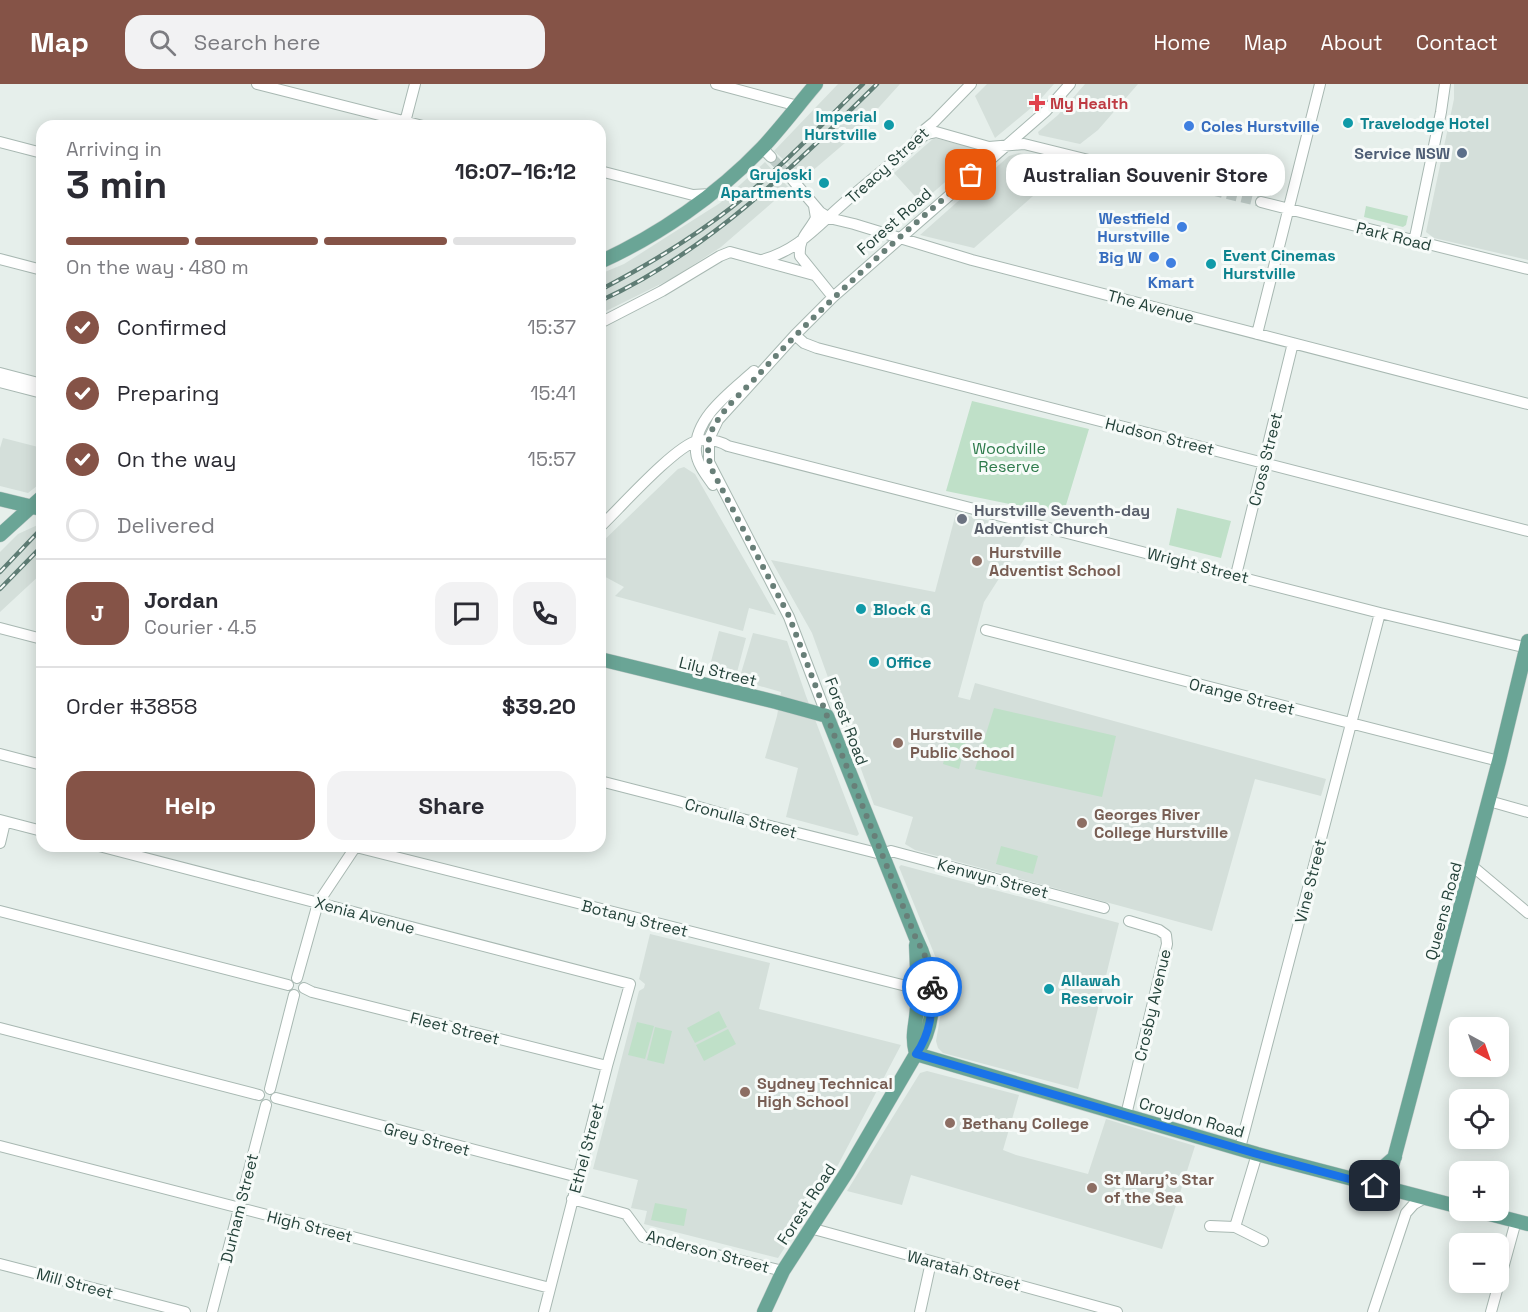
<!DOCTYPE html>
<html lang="en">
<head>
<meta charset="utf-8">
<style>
	body { margin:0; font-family:"Space Grotesk",sans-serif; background:#f2f2f3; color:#2b2b33; height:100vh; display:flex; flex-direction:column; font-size:22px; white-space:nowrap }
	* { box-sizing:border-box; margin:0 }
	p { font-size:20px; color:#7c7c81 }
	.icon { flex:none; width:33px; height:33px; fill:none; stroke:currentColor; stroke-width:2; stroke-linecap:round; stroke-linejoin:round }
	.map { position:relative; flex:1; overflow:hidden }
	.sheet { position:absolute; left:36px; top:36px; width:570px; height:732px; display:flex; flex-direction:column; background:#fff; border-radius:18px; box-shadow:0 3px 15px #0003 }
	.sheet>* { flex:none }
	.needle { width:39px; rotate:140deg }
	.tools { position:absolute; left:1449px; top:933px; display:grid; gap:12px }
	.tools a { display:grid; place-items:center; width:60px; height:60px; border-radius:12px; background:#fff; box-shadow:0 3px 15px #0003; font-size:30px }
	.pin { position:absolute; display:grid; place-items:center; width:51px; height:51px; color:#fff; margin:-26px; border-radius:12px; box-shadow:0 3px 9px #0006 }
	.courier { position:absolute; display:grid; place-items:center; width:60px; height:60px; margin:-30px; border:4px solid #1a73e8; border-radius:50%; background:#fff; color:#222; box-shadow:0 2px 8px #0007 }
	.bubble { position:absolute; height:42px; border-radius:18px; background:#fff; box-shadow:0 3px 15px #0003; font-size:20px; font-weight:700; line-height:42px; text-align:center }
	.overview em { font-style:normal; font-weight:700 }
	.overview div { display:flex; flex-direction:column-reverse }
	.overview { display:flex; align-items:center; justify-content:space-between; height:102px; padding:0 30px }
	h1 { font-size:39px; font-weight:700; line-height:45px }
	.bar { display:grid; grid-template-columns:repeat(4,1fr); gap:9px 6px; align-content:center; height:72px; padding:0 30px }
	.bar i { height:8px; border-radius:4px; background:#e1e1e2 }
	.bar .current { background:#855347 }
	.bar p { grid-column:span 4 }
	.line { display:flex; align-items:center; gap:15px; padding:0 30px; border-top:2px solid #e1e1e2 }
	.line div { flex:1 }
	.round { display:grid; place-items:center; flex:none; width:63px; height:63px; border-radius:18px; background:#f2f2f3 }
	ol { padding:0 30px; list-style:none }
	li { display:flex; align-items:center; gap:18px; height:66px }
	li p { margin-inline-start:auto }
	li .icon { padding:6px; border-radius:50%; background:#855347; color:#fff; stroke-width:4 }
	li:last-child { color:#7c7c81 }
	li i { width:33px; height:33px; border:3px solid #e1e1e2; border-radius:50% }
	.primary-button { display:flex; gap:12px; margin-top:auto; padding:12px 30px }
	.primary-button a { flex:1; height:69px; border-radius:18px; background:#855347; color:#fff; font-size:24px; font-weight:700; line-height:69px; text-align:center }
	.primary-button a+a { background:#f2f2f3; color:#2b2b33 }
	header { display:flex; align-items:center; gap:36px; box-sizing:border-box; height:84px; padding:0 30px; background:#855347; color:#fff }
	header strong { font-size:28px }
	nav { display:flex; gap:33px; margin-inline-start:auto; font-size:21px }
	.search { width:420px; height:54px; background:#f2f2f3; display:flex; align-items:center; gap:15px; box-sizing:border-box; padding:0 21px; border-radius:18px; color:#7c7c81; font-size:22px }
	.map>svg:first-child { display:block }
</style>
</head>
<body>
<header>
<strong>Map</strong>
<div class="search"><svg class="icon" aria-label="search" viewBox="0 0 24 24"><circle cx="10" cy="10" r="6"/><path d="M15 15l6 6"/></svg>Search here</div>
<nav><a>Home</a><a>Map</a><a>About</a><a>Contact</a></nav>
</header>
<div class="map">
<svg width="1528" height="1228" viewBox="0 0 1528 1228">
	<rect width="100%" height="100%" fill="#e6efeb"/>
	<!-- built -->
	<path fill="#d4dfda" d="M838,0H900L852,53L804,94L774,67Z
		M987,0H1054L1037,19L995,54L975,12Z
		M1085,0H1138L1098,46L1080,60L1039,51L1038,48L1058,31Z
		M1454,0H1528V176L1434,154L1426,148L1454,15Z
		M934,54L982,66L921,119L894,89Z
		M1019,69L1064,80L1066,83L974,164L920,151L1009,72Z
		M765,78L789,104L721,163L673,194L600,230V190L624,180L720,119Z
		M3,354L42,364V398L28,409L0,402V364Z
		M684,383L695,390L776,531L749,524L743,547L615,512L624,503L600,490V460L678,385Z
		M956,429L1030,446L984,518L958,613L970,616L975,599L1326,695L1321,712L1255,695L1212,847L915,766L905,760L913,733L874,721L812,549L771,476L935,508Z
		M42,439V489L0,528V468L18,450Z
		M719,547L746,554L735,596L708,589Z
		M753,549L787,557L806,612L859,750L857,752L786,733L798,684L765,674L777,632L781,608L739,596Z
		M901,781L1119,839L1078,1005L943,969L938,964L936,957L946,899L899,783Z
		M650,850L770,879L759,925L901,961L838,1081L778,1174L644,1140L647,1127L631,1124L638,1096L593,1085L639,907L644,904L645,900L639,895Z
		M927,987L1019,1011L1003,1066L1016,1071L1088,1090L1106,1035L1195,1062L1162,1165L911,1091L902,1121L847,1107L920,989Z"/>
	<!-- green -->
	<path fill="#bfe0c8" d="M1366,122L1408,132L1406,141L1403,143L1364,133Z
		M972,317L1089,345L1063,431L946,407Z
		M1177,424L1231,437L1221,474L1169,461Z
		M994,624L1116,652L1102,713L975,685Z
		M951,648L967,653L959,685L943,680Z
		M1001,762L1038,772L1033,790L996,780Z
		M719,927L727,943L695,959L687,944Z
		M637,938L654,942L645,975L628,971Z
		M655,943L672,947L664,980L647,976Z
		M728,945L736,960L704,977L696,961Z
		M655,1119L687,1125L684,1142L651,1136Z"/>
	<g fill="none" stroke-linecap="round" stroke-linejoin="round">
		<!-- minor-tunnel -->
		<path stroke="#bfccc8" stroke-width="10" stroke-dasharray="10 5" stroke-linecap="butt" d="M771,73L791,94
			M1198,103L1261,118"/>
		<defs>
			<path id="minor" d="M257,0L423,42
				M716,0L798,22
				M404,42L415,0
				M0,58L42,69
				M914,60L926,50L936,48L989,63L1024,60L1198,103
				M762,64L771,73
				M600,87L693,111L711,110
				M791,94L820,128L829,134L854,140L972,176L1528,320
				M1261,118L1528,185
				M814,122L816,134C809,148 798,154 800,172L833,213
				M1414,158L1441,28L1445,0
				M0,175L42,186
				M762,176C794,167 811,149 835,127C860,104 888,83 914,60L923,47L934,38L971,0
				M600,239L662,207L720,172L730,168L814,191
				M1257,250L1320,0
				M795,251L804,259L817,264L1528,447
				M0,289L42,300
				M0,298L42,309
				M713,401C706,391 697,380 696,368C693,334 732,307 754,287
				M600,443C619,425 675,362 697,357C708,355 718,356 728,362L1380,529L1528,564
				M1236,491L1293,259
				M0,544L42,555
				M986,546L1499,677
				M827,632L789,533L709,378V355L718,336L795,251L833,213L1046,27L1070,0
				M0,670L42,681
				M600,697L678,717L730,732L881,770L891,767L1104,824
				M1489,717L1528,728
				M0,736L42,747
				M0,759L5,738
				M99,762L630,900L607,982L544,1228
				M352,762L918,905
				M1471,781L1528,829
				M0,827L288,901
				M297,894L318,819L356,762
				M304,904L312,908L607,982
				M0,944L259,1011
				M270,1005L294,911
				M276,1014L578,1093
				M1126,1031L1167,860L1166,851L1159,846L1129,837
				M0,1062L550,1204
				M1240,1064L1380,529
				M572,1115L626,1130L643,1153L783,1187
				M1210,1142L1235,1143L1257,1070
				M1235,1143L1263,1157
				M810,1144L1117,1228
				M0,1180L185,1228
				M212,1228L266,1021
				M920,1228L931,1178
				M1373,1228L1406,1129L1414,1120L1425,1114
				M1491,1228L1516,1137"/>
			<path id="major" d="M600,178C659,151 717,111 762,64C781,44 798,21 816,0
				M0,415L37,424
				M0,451L42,413
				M600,575L776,618L827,632L915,852C933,888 941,935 916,970L847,1088L783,1187L764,1228
				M916,861C917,881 918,902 917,923C916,942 911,950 916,970
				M916,970L1257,1070L1460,1123
				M1355,1096L1380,1086L1395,1073
				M1386,1105L1499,677L1528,557
				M1474,1126L1528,1140"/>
		</defs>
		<!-- minor casing -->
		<use href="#minor" stroke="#a8b8b2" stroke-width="12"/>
		<!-- major casing -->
		<use href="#major" stroke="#c2cac8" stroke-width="15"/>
		<!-- minor -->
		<use href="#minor" stroke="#fff" stroke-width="10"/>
		<!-- major -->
		<use href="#major" stroke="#6aa596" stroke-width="14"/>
		<defs>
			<path id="rail" d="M600,206C646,182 691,155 732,123C779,86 820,42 863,0
				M600,217C709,167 793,83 877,0
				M0,488L42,444
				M0,505L42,462"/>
		</defs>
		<!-- rail casing -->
		<use href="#rail" stroke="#5f7d75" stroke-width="4.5"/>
		<!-- rail -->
		<use href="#rail" stroke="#f7fbf9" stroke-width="2" stroke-dasharray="7" stroke-linecap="butt"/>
	</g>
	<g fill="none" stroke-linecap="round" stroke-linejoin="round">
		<!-- done -->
		<path stroke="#687f78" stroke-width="6" stroke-dasharray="0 10.8" d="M932,903L925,872L915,852L838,661L789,532L713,388C707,374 706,357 713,344C724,323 745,306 761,288C826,217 898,154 971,91"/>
		<!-- route -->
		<path stroke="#1a73e8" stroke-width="8" d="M932,903C932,928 931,949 916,970L1257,1070L1375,1102"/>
	</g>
	<!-- markers -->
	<path fill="#e0444e" stroke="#f7fbf9" stroke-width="2" d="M1034 10h6v6h6v6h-6v6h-6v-6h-6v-6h6z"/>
	<g fill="#0f9aa8" stroke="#f7fbf9" stroke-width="2">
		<circle cx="1348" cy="39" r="6"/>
		<circle cx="889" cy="41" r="6"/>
		<circle cx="824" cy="99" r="6"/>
		<circle cx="1211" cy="180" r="6"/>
		<circle cx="861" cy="525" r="6"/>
		<circle cx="874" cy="578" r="6"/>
		<circle cx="1049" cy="905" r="6"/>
	</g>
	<g fill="#3f7fe0" stroke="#f7fbf9" stroke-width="2">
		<circle cx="1189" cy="42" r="6"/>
		<circle cx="1182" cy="143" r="6"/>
		<circle cx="1154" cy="173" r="6"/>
		<circle cx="1171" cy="179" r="6"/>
	</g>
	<circle fill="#5c6f8a" stroke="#f7fbf9" stroke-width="2" cx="1462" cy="69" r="6"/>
	<circle fill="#6b7280" stroke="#f7fbf9" stroke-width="2" cx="962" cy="435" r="6"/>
	<g fill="#8d6e63" stroke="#f7fbf9" stroke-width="2">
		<circle cx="977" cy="477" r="6"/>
		<circle cx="898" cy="659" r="6"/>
		<circle cx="1082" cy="739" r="6"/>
		<circle cx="745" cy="1008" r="6"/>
		<circle cx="950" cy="1039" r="6"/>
		<circle cx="1092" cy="1104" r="6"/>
	</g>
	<g text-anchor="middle" stroke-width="6" stroke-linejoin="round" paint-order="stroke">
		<!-- health labels -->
		<g font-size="16" font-weight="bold" fill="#be3a42" stroke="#f7fbf9" text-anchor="start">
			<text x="1050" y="25">My Health</text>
		</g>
		<!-- culture labels -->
		<g font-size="16" font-weight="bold" fill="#0d838f" stroke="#f7fbf9" text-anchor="start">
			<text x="877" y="38" text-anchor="end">Imperial<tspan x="877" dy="18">Hurstville</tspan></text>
			<text x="1360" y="45">Travelodge Hotel</text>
			<text x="812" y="96" text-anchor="end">Grujoski<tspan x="812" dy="18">Apartments</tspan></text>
			<text x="1223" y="177">Event Cinemas<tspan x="1223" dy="18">Hurstville</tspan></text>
			<text x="873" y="531">Block G</text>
			<text x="886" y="584">Office</text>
			<text x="1061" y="902">Allawah<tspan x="1061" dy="18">Reservoir</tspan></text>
		</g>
		<!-- shop labels -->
		<g font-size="16" font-weight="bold" fill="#366cbe" stroke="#f7fbf9" text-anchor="end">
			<text x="1201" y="48" text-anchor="start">Coles Hurstville</text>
			<text x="1170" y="140">Westfield<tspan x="1170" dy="18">Hurstville</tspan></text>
			<text x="1142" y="179">Big W</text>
			<text x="1171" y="204" text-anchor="middle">Kmart</text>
		</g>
		<!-- service labels -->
		<g font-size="16" font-weight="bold" fill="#4e5e75" stroke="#f7fbf9" text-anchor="end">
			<text x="1450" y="75">Service NSW</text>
		</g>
		<!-- street labels -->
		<g font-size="16" fill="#24423a" stroke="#f7fbf9">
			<text transform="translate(887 81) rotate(-42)" y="6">Treacy Street</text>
			<text transform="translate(894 137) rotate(-41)" y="6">Forest Road</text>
			<text transform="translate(1394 152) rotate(14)" y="6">Park Road</text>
			<text transform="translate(1151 222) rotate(15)" y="6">The Avenue</text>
			<text transform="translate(1160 352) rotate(14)" y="6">Hudson Street</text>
			<text transform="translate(1265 375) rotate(-76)" y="6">Cross Street</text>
			<text transform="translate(1198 481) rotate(14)" y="6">Wright Street</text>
			<text transform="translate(718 587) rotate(14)" y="6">Lily Street</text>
			<text transform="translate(1242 612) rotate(14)" y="6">Orange Street</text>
			<text transform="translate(847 637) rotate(69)" y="6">Forest Road</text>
			<text transform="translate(741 734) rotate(15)" y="6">Cronulla Street</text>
			<text transform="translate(993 794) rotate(15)" y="6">Kenwyn Street</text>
			<text transform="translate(1310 797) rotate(-76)" y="6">Vine Street</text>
			<text transform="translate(1443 827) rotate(-75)" y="6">Queens Road</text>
			<text transform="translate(365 831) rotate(15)" y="6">Xenia Avenue</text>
			<text transform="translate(635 834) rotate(14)" y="6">Botany Street</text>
			<text transform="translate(1152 921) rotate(-77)" y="6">Crosby Avenue</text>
			<text transform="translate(455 944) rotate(14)" y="6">Fleet Street</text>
			<text transform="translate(1192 1033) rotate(16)" y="6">Croydon Road</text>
			<text transform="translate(427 1055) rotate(15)" y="6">Grey Street</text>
			<text transform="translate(586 1064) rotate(-75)" y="6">Ethel Street</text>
			<text transform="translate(806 1120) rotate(-57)" y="6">Forest Road</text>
			<text transform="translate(239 1124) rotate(-76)" y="6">Durham Street</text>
			<text transform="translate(310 1142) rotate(14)" y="6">High Street</text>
			<text transform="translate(708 1167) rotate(15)" y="6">Anderson Street</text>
			<text transform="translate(964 1186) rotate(15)" y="6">Waratah Street</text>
			<text transform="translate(75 1199) rotate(15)" y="6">Mill Street</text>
		</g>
		<!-- park labels -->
		<g font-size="16" fill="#2d7a4b" stroke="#f7fbf9">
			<text x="1009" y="370">Woodville<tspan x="1009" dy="18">Reserve</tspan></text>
		</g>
		<!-- worship labels -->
		<g font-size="16" font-weight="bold" fill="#5b616d" stroke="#f7fbf9" text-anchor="start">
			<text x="974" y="432">Hurstville Seventh-day<tspan x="974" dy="18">Adventist Church</tspan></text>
		</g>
		<!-- education labels -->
		<g font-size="16" font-weight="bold" fill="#785e54" stroke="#f7fbf9" text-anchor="start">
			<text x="989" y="474">Hurstville<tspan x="989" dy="18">Adventist School</tspan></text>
			<text x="910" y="656">Hurstville<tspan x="910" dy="18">Public School</tspan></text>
			<text x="1094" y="736">Georges River<tspan x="1094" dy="18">College Hurstville</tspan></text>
			<text x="757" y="1005">Sydney Technical<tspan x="757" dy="18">High School</tspan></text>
			<text x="962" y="1045">Bethany College</text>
			<text x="1104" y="1101">St Mary's Star<tspan x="1104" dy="18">of the Sea</tspan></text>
		</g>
	</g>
</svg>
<div class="tools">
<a><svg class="needle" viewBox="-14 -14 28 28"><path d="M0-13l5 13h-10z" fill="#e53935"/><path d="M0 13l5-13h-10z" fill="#7c7c81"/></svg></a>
<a><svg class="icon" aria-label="locate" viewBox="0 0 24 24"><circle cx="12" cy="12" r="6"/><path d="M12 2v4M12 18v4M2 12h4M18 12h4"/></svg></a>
<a>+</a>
<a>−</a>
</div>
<div class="pin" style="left:971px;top:91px;background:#ea580c"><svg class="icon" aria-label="bag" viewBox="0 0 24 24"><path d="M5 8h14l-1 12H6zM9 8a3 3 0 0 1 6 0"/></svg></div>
<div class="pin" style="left:1375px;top:1102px;background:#1f2937"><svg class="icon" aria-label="home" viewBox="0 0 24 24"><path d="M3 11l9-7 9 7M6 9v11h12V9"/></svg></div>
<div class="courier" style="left:932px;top:903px"><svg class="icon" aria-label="bike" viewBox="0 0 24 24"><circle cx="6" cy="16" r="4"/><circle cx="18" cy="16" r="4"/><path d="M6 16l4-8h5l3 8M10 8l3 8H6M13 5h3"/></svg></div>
<div class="bubble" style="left:1006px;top:70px;width:279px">Australian Souvenir Store</div>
<section class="sheet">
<div class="overview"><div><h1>3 min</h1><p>Arriving in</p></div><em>16:07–16:12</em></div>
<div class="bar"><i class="current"></i><i class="current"></i><i class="current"></i><i></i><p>On the way · 480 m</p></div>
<ol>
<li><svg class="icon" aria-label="check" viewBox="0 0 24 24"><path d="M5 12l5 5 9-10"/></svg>Confirmed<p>15:37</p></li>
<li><svg class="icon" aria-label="check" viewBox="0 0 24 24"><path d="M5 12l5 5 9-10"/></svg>Preparing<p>15:41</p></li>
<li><svg class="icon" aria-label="check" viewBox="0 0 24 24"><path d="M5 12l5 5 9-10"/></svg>On the way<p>15:57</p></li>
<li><i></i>Delivered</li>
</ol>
<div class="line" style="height:108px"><b class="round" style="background:#855347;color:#fff">J</b><div><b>Jordan</b><p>Courier · 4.5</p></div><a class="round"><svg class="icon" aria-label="chat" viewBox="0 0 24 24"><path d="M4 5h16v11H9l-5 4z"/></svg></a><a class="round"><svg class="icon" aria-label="phone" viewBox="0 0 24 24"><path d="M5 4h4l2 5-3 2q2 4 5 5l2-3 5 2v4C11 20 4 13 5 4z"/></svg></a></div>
<div class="line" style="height:78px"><div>Order #3858</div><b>$39.20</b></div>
<div class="primary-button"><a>Help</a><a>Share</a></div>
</section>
</div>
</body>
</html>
